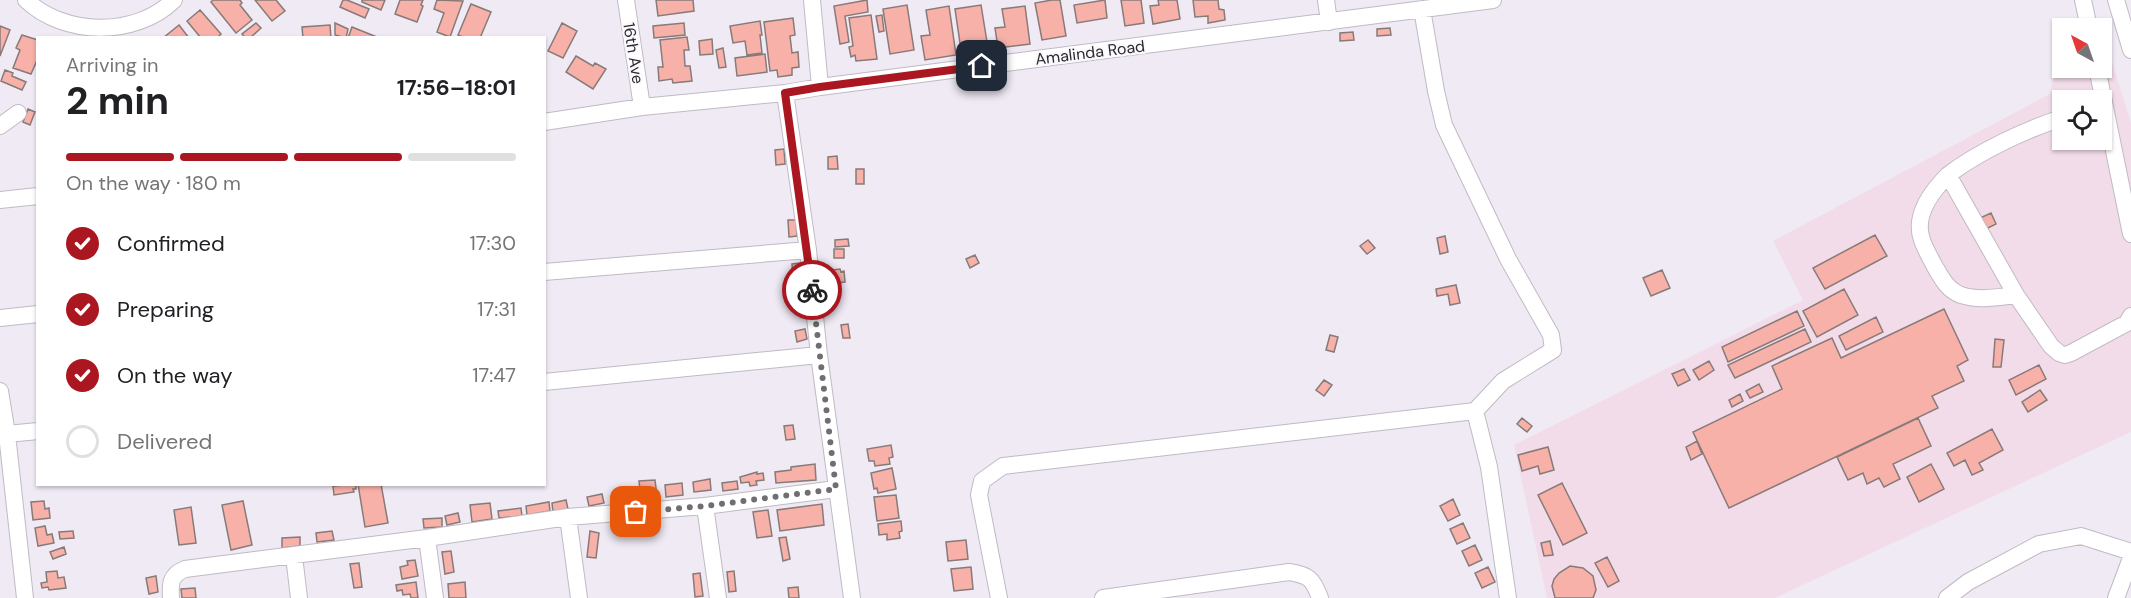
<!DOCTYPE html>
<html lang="en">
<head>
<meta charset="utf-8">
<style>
	body { margin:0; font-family:"DM Sans",sans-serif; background:#f6f6f6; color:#202124; height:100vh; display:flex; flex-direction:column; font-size:22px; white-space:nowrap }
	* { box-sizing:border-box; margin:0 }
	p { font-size:20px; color:#757577 }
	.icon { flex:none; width:33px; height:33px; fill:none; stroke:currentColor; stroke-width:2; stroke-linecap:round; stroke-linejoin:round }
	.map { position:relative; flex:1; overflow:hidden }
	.sheet { position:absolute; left:36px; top:36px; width:510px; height:450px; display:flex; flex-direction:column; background:#fff; border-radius:0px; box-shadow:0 2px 4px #0004 }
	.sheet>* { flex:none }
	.needle { width:39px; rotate:320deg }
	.controls { position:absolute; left:2052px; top:18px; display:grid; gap:12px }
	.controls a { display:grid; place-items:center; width:60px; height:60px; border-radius:0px; background:#fff; box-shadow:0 2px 4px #0004; font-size:30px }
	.pin { position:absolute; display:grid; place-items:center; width:51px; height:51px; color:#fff; margin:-26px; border-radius:12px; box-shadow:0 3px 9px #0006 }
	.courier { position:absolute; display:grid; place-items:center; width:60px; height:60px; margin:-30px; border:4px solid #ab1720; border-radius:50%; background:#fff; color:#222; box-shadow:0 2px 8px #0007 }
	.overview em { font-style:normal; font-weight:700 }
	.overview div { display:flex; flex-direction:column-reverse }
	.overview { display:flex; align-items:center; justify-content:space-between; height:102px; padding:0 30px }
	h1 { font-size:39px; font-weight:700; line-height:45px }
	.bar { display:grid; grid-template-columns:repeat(4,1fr); gap:9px 6px; align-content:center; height:72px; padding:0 30px }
	.bar i { height:8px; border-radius:4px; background:#e0e0e0 }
	.bar .on { background:#ab1720 }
	.bar p { grid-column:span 4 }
	ol { padding:0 30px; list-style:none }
	li { display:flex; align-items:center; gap:18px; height:66px }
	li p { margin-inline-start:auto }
	li .icon { padding:6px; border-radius:50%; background:#ab1720; color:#fff; stroke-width:4 }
	li:last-child { color:#757577 }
	li i { width:33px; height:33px; border:3px solid #e0e0e0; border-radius:50% }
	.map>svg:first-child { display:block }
</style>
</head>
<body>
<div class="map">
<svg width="2131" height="598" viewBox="0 0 2131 598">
	<rect width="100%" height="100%" fill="#f0eaf5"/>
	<!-- industrial -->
	<path fill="#f2dcea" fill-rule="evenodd" d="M2103,33L2131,123V432L1775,598H1547L1514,445L1803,300L1773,241L2050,94L2060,47H2062V68H2102V34ZM2062,100H2102V140H2062Z"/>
	<!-- building -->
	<path fill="#f7b1a9" stroke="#877a78" stroke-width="1.5" d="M213,0H240L242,3L240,5L252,20L236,33L211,2Z
		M255,0H276L285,11L272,21Z
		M343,0H347L369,9L365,18L340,7Z
		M362,0H385L381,10L362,2Z
		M400,0H423L421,5L423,6L417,22L395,14Z
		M437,0L463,1L450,37L437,32L444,13L434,9Z
		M656,0H693L694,11L658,16Z
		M867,0L868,12L845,16L849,42L840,44L834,6Z
		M1052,0H1060L1066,36L1042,40L1035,3Z
		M1105,0L1107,18L1077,23L1074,5Z
		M1121,0H1141L1144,23L1125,26Z
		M1158,0H1177L1180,19L1153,24L1150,6L1159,5Z
		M1193,0H1218L1219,9L1224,10L1225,20L1208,23V16L1195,17Z
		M471,4L491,12L480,38H465L458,35Z
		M907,5L914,50L890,54L883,9Z
		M981,5L987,42L970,44L969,41L960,43L955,9Z
		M949,6L956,55L925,60L921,36L930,35L926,10Z
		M1025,6L1030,44L998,48L995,28L1005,27L1002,9Z
		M200,10L221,34L217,38H201L187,21Z
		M871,15L877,59L856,61L855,55L851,57L849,47L853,46L849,18Z
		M882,15L884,31L879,32L876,16Z
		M793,18L795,35L790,36L792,53L798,52L799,67L792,68V75L778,77L777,70L770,71L764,22Z
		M760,21L762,35H760L762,53L747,55L745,41L733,43L730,26Z
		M256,23L261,28L250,38H245L242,34Z
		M335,23L348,29L346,38L335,35Z
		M562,23L577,31L563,58L548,51Z
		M684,23L685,35L654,38L653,26Z
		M179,25L189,38H163Z
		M330,25L331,38H303L302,27Z
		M0,26L10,30L0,56Z
		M352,27L377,37V38H348Z
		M1390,28L1391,35L1377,36V29Z
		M1353,32L1354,40L1340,41V33Z
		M22,35L38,40V58L31,74L13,68L20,50L16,48Z
		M687,37L689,50H684L685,66H690L692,81L673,83L672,79L659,81L658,67H663L660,40Z
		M712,39L713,54L700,55L699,41Z
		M723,48L726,67L719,68L716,50Z
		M765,54L767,72L737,76L735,58Z
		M576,56L593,66L595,63L606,69L593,89L566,72Z
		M5,70L13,73L12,76L26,82L22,90L1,81Z
		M28,109L35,112L30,125L23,122Z
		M784,149L785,164L776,165L775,150Z
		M837,156L838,169H828V157Z
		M856,169H864V184H856Z
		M1991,213L1996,224L1986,229L1980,218Z
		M788,220H796L797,236L789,237Z
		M1875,235L1887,256L1825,289L1813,268Z
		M1445,236L1448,252L1440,254L1437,238Z
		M848,239L849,246L835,247V240Z
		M1368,240L1375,248L1367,254L1360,246Z
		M834,249H844V258H834Z
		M975,255L979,263L970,268L966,259Z
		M800,263L801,279L793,280L792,264Z
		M840,269L841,272L844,271L845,282L835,283L833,270Z
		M1662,270L1670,288L1651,296L1643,278Z
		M1456,285L1460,303L1450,305L1448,294L1437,296L1436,289Z
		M1844,289L1858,315L1817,337L1803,311Z
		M1944,309L1968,360L1957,366L1964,381L1932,396L1938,408L1729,508L1693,432L1782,389L1772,366L1832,338L1841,358Z
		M1797,311L1804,326L1728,362L1722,347Z
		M1876,317L1883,332L1846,350L1839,336Z
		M848,324L850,338H843L841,325Z
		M805,329L807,339L797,342L795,331Z
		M1805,329L1811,342L1735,378L1728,365Z
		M1330,335L1338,337L1334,352L1326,350Z
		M1995,339L2004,340L2001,367H1993Z
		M1709,361L1714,370L1699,380L1693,370Z
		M2039,365L2046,379L2016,395L2009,380Z
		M1684,369L1690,380L1678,386L1672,374Z
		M1324,380L1332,385L1324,396L1316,390Z
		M1759,384L1763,392L1750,398L1746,391Z
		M2040,390L2047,400L2028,412L2022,402Z
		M1740,394L1743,401L1732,407L1729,400Z
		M1522,418L1532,426L1527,432L1517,424Z
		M1918,418L1931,446L1893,464L1900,479L1884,487L1879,478L1867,484L1863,473L1848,480L1837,457Z
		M793,425L795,439L786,440L784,426Z
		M1992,429L2003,450L1979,463L1983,470L1972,475L1965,460L1954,466L1947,453Z
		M1697,441L1702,454L1691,460L1686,447Z
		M891,445L893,457L889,458L890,464L875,466L874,461H869L867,449Z
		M1548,447L1554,470L1540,474L1538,466L1522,471L1518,455Z
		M815,464L816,480L776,483L775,472L791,470V467Z
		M1931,464L1944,489L1919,502L1907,477Z
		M892,468L896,489L878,493L877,488L874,489L871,473Z
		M757,472V474L763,473L764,480L756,481L757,485L750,486L749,482L741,483L740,477Z
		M710,479L711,490L694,492L693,482Z
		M655,480L657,496L641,498L639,481Z
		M737,481L738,489L723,491L722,483Z
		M682,483L683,495L666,497L665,485Z
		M1562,483L1587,533L1563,545L1538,495Z
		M356,484V489H353L354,492L334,495L333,486Z
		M358,484H381L388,523L365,527Z
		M630,493L631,502L613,503V494Z
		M602,494L604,503L589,506L587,497Z
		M896,495L899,518L877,521L874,497Z
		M1453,499L1460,515L1448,521L1440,506Z
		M566,500L568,509L553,512L552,503Z
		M44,501L45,509L49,508L50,518L33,520L31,502Z
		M243,501L252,545L231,550L222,505Z
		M549,502L550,511L527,515L526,506Z
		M490,503L492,519L472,522L470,505Z
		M822,504L824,525L780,531L777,510Z
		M191,507L196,543L179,545L174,510Z
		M521,508L522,516L499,518L498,511Z
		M768,510L772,536L757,538L753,512Z
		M458,513L460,522L447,525L445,516Z
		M442,518V527L424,528L423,519Z
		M901,521L902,531L899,532L900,538L887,540V534L879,535L878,524Z
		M1463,523L1470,538L1457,544L1450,529Z
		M45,526L47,535L52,534L54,543L38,546L35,528Z
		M73,531L74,538L60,539L59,532Z
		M332,531L334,540L317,542L316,533Z
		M590,531L599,533L596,558L587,557Z
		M300,537V546L282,548V538Z
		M786,537L790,559L783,561L779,538Z
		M966,540L968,559L948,561L946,542Z
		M1550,541L1553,555L1544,556L1541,543Z
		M1475,545L1482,560L1469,566L1462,551Z
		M64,547L66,554L53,559L50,552Z
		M451,551L454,572L445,574L442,552Z
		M1607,557L1619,581L1608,587L1595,563Z
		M415,560L418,576L402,579L400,567L408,565L407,561Z
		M359,563L362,587L354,588L350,564Z
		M1570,566L1583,568L1593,576L1596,590L1593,598H1555L1552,586L1554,579L1559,573Z
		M971,567L973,589L954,591L951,569Z
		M1488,567L1495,582L1482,588L1475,573Z
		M57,571L58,578L64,577L66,588L49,590L48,587L42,588L41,583L47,582L46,572Z
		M734,571L736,591L729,592L727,572Z
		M700,573L703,596L695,597L693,574Z
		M156,576L158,592L149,594L146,578Z
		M416,582L418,598H411L410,594L403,595L402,590L397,591L396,585Z
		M465,582L466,598H449L448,584Z
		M798,587L799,598H789L788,588Z
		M195,588L196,598H182L181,589Z"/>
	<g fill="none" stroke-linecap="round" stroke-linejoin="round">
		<defs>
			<path id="minor" d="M26,0C64,36 135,38 174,0
				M626,0L642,107
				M812,0L820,87
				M1326,0L1329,22
				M2083,0L2089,28
				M2116,0L2131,50
				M1422,9L1436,91L1444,125L1508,259L1551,335L1553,350L1503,381L1475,411L1489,467L1508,598
				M2097,68L2131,234
				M785,93L808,250L819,355L852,598
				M2062,118C2027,129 1978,152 1948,175L2016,295L2051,346L2059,353L2065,355L2071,353L2127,323L2131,316
				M544,122L642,107L785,93L820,87L1493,0
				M0,126L18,113
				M1948,175C1932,191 1913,215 1922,240C1925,249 1930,257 1934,265C1941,277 1947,290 1961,295C1979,301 1998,297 2016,295
				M0,200L38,196
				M544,272L808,250
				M0,318L38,314
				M544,382L819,355
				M0,391L7,434L25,598
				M7,434L38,431
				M705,506L718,598
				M568,517L579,598
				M427,538L435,598
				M294,556L299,598
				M171,598C170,584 170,575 185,569L427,538L568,517L705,506L836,489
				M999,598L979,495L982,481L1003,466L1475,411
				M1103,598L1289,572C1309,575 1313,579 1320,598
				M1947,598L1968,582L2039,544L2081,536L2131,552
				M2116,598L2131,558"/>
		</defs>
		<!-- minor casing -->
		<use href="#minor" stroke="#bfbac4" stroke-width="18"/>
		<!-- minor -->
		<use href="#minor" stroke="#fff" stroke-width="16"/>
	</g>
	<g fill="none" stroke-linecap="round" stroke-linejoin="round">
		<!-- done -->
		<path stroke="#706d73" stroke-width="6" stroke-dasharray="0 10.8" d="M636,512L705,506L836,489L812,290"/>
		<!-- route -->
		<path stroke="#ab1720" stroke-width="8" d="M812,290L785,93L820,87L982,66"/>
	</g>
	<g text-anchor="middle" stroke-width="4.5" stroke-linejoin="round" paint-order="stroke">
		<!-- street labels -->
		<g font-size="16" fill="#2b292d" stroke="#fcf9fe">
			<text transform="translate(1090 52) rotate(-7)" y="6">Amalinda Road</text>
			<text transform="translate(634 53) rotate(81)" y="6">16th Ave</text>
		</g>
	</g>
</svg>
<div class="controls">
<a><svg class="needle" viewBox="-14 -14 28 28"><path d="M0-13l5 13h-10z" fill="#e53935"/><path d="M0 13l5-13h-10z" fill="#757577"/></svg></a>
<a><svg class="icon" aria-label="locate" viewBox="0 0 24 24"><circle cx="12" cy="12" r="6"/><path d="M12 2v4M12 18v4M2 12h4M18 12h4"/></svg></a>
</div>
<div class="pin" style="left:636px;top:512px;background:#ea580c"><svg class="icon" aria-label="bag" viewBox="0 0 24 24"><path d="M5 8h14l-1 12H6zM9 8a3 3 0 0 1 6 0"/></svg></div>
<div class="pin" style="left:982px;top:66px;background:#1f2937"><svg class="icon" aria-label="home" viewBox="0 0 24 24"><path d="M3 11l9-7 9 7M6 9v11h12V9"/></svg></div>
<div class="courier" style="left:812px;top:290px"><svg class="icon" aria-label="bike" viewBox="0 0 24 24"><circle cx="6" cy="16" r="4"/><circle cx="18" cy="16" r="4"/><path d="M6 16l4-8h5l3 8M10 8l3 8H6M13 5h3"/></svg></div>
<section class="sheet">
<div class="overview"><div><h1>2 min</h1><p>Arriving in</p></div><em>17:56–18:01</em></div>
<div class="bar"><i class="on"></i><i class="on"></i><i class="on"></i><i></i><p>On the way · 180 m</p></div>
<ol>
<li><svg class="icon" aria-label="check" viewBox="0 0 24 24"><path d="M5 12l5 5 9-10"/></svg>Confirmed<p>17:30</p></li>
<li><svg class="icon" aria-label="check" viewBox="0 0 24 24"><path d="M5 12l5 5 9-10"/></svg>Preparing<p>17:31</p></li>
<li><svg class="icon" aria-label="check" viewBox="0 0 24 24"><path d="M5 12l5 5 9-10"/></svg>On the way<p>17:47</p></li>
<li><i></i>Delivered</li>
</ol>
</section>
</div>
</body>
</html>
